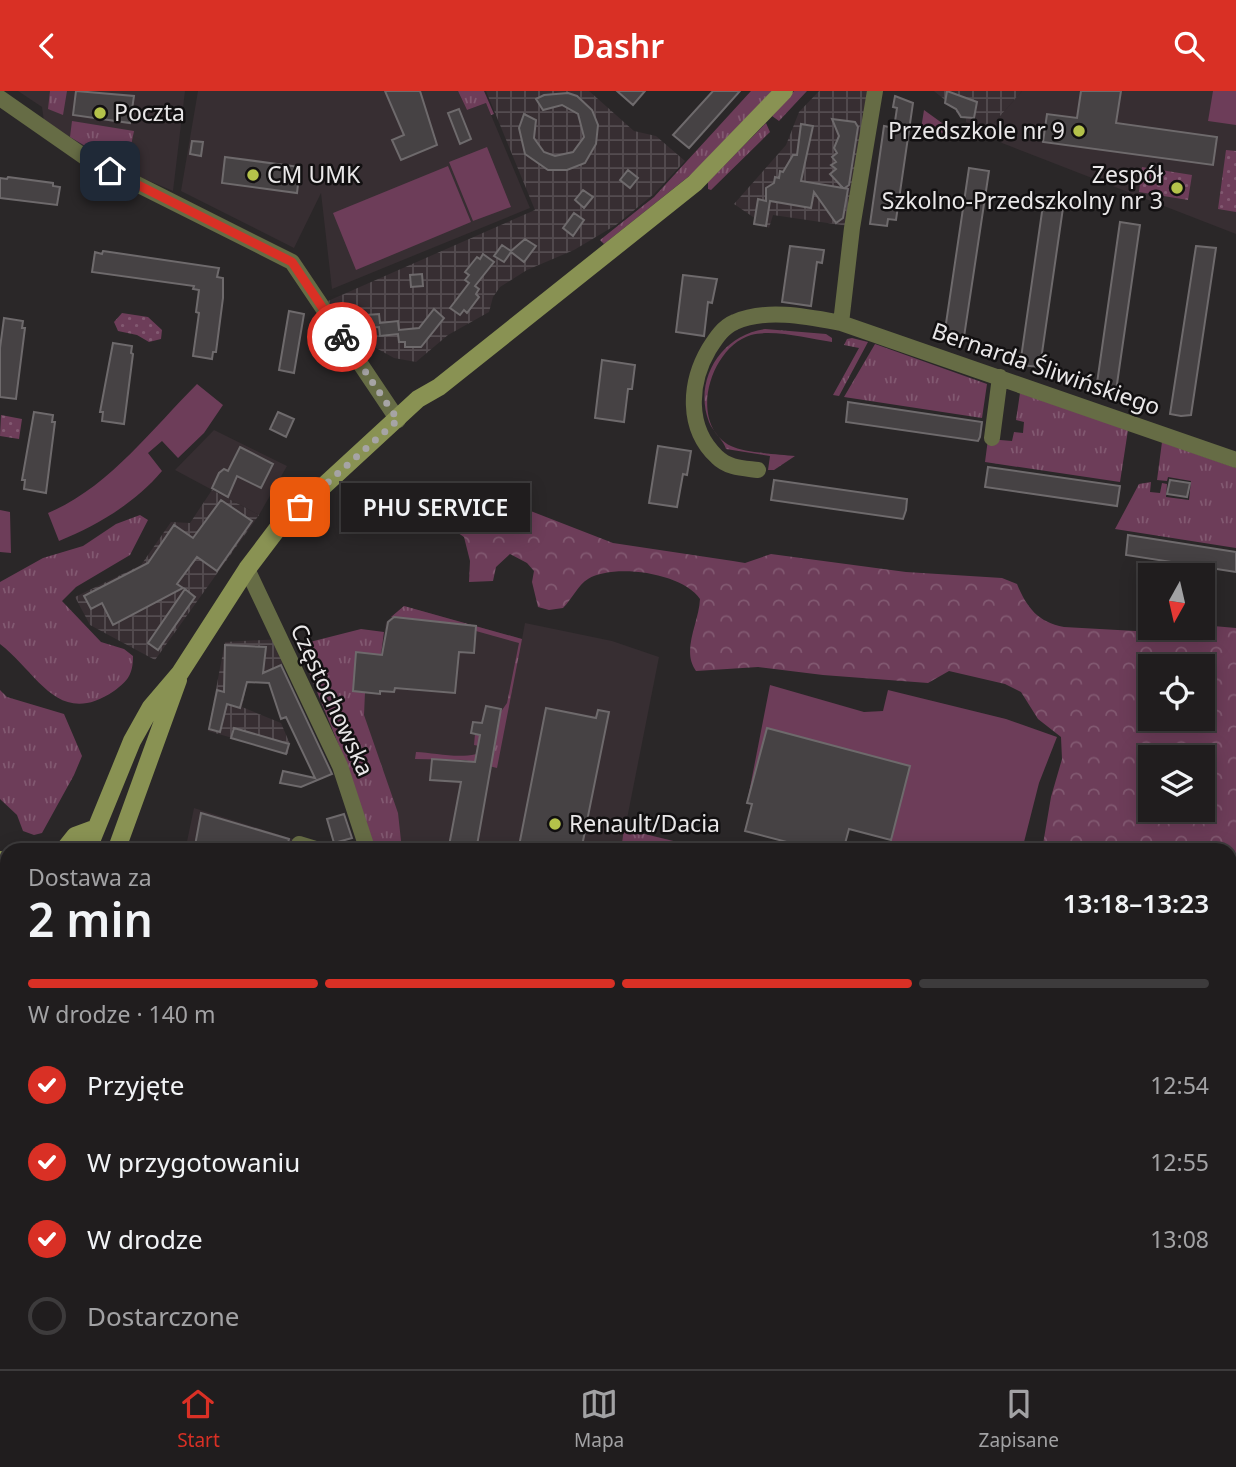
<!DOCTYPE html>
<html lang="pl">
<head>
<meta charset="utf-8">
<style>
	body { margin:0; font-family:"Noto Sans",sans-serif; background:#282627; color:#f1f3f6; height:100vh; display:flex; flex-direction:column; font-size:26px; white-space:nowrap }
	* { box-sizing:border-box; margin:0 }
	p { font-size:23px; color:#a2a2a4 }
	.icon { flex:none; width:38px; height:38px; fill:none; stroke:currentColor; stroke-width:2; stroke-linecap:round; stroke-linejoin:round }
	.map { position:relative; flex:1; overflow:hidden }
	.side { position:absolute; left:0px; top:752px; width:1237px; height:527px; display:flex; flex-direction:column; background:#201d1e; border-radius:21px 21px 0 0; box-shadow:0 4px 18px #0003,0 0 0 2px #3d3b3c }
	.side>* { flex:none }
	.needle { width:46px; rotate:188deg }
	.buttons { position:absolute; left:1138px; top:472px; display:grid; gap:14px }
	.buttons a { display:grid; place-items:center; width:77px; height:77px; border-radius:0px; background:#201d1e; box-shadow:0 4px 18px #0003,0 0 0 2px #3d3b3c; font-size:35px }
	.pin { position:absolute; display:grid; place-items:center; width:60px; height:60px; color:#fff; margin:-30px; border-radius:14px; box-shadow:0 4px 10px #0006 }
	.courier { position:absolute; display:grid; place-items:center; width:70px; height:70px; margin:-35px; border:5px solid #d93025; border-radius:50%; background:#fff; color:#222; box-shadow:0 2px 9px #0007 }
	.bubble { position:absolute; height:49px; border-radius:0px; background:#201d1e; box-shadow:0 4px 18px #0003,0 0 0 2px #3d3b3c; font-size:23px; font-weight:600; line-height:49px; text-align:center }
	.headline em { font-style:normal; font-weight:600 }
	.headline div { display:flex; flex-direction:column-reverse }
	.headline { display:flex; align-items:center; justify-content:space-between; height:119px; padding:0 28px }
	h1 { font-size:46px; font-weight:600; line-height:52px }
	.bar { display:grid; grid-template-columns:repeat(4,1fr); gap:10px 7px; align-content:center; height:84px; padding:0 28px }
	.bar i { height:9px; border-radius:5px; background:#3d3b3c }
	.bar .active { background:#d93025 }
	.bar p { grid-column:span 4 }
	ol { padding:0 28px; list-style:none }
	li { display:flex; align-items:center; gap:21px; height:77px }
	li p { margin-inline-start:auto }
	li .icon { padding:7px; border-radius:50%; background:#d93025; color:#fff; stroke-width:4 }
	li:last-child { color:#a2a2a4 }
	li i { width:38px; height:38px; border:4px solid #3d3b3c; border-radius:50% }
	header { display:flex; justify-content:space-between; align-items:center; height:91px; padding:0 28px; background:#d93025; color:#fff; font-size:32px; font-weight:600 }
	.tabs { display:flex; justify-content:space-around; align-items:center; height:98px; border-top:2px solid #3d3b3c; background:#201d1e; font-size:19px; color:#a2a2a4 }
	.tabs a { display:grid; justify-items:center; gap:4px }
	.tabs .active { color:#d93025 }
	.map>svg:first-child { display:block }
</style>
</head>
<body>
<header><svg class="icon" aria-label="back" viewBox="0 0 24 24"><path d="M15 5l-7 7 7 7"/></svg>Dashr<svg class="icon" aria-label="search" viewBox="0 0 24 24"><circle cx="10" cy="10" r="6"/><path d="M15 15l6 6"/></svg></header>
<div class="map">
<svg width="1236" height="1278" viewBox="0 0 1236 1278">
	<defs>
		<pattern id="industrial-grid" width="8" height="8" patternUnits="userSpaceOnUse" patternTransform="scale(1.75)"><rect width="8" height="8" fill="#372e32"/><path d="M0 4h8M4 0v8" fill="none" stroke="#544c50"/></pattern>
		<pattern id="grass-tufts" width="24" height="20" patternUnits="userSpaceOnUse" patternTransform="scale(1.75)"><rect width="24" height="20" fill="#6d3d59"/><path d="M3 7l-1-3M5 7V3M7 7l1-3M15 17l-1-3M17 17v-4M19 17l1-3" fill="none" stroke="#825971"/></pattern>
		<pattern id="forest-crowns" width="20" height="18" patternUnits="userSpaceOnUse" patternTransform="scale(1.75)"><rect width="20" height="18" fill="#6d3d59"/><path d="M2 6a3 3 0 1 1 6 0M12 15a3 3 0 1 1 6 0" fill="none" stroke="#825971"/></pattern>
		<pattern id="park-dots" width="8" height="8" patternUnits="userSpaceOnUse" patternTransform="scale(1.75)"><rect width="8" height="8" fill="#6d3d59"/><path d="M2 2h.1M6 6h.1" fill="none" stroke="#825971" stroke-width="1.8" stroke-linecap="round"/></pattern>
	</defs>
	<rect width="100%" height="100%" fill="#2a2728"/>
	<!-- built -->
	<path fill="#372e32" d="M18,0H185L173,100L110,73L65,45L44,30L42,16Z
		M198,0H458L467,19L486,12L530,117L332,198L321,102L294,157L181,100Z
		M1022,0H1236V143L1002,52L988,39Z
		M214,339L287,375L259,424L175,379Z
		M404,515L522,548L525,532L612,550L659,566L625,738L711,759H378L334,622L354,562H381L386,531Z
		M194,717L296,749L294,759L185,760Z
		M1236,766V1001L1230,1000V787Z
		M7,969V1066L0,1075V978Z"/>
	<!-- industrial -->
	<path fill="url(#industrial-grid)" d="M486,0H589L634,40L656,45L685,70L654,103L616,134L574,159L527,179L500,196L493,206L489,221L448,244L416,271L394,267L376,257L360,254L328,210L535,119Z
		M819,0H872L848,135L773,124L769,137L734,113L786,54L799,21Z
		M934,0H1022L988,39L966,31V27L961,26V23L956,21V18L950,16V13Z
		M212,399L259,424L155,569L90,534L75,506L141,474L171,431L190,432Z
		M282,548L292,570L265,580L264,591H247L242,616L281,632L290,653L288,663L208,640L225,551Z"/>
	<!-- grass -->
	<path fill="url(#grass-tufts)" d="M50,0H67L63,24L48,18Z
		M458,0H484L494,23L491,24L486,12L467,19Z
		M751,0H772L693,82L604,153L600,149L654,106Z
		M794,0H807L779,30L772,25Z
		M924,19L960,45L921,38Z
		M72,30L134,40L129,64L116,73L70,46Z
		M766,32L770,41L711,99L708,98V91Z
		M765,238L826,243L832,247V251C808,248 775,238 751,244C710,256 687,333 731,355C745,362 778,363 795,365L774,379H768L770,365L726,358C724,350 713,341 709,331C693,289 721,244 765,238Z
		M852,247L868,251L839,305L833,304L859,257L844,254L847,248Z
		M875,253L987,293L982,327L844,306Z
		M1020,302L1128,339L1120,391L985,371L988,348L1012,350L1014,341L1023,342L1024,331L1016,329Z
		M1162,351L1236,377V457L1115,438L1139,393L1151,391L1150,401L1160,402L1162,392L1167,393L1166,406L1189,409L1191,390L1168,386L1167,390L1157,389Z
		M140,424L148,429L130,464L76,496L62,510L101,551L124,558L133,565C133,583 128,590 114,600C58,638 38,582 0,553V491L43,467L83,455L116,433Z
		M404,515L522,548L497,677L465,669L415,668L416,661C438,662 471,671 489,657L474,654L475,643L480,644L479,652L507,612L519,552L476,540V535L464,533L391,526Z
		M361,538L384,541L381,564L356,562L353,600L365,601L364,624L398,722L402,759H371L348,677L298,554Z
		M0,599L7,606L64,623L82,665L74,684L42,742L34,744L23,740L17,724L0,708Z
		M624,738L710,759H621Z
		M1013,1272H1227L1233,1276L1012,1278Z"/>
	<!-- forest -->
	<path fill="url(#forest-crowns)" fill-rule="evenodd" d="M492,416L528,419L613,452L733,470L745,472L771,463L906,481L1002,487L1017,493C1027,517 1038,531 1064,536L1189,543L1194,537H1202V534L1236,537V766L1230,787V760L1042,759L1051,706L1062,668L1061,646L1038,628L1021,601L1005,593L949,580L928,592L823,584L758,576L696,580C681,559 699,532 700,508C683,482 614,472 588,488C578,494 572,508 563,517L549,519L538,516L532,491L534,480L527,472L510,463L496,476L493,490L469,491L470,470L464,446L439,429L436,419ZM1150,576H1202V628H1150ZM1150,667H1202V719H1150Z"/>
	<!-- park -->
	<path fill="url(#park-dots)" d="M1226,59L1236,60V121L1218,118Z
		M1142,76L1192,84L1188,109L1139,101Z
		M122,222L148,226L162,239L161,248L149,251L137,244L118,240L114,231Z
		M1,324L22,328L19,348L0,345Z"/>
	<!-- garden -->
	<path fill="#6d3d59" d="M1213,0H1236V34L1208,30Z
		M487,56L511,116L473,130L449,71Z
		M448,75L471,131L356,179L333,122Z
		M197,293L223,314L204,342L178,367L162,350L148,362L162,380C135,412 98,434 59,450L48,422C108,397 151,339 197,293Z
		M0,419L10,421L11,462L0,461Z
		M770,594L864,621L883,620L888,599L1006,628L1057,646L1039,692L1022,759H899L891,749L747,712Z
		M244,1272H523L522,1278H246Z"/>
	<!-- building -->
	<path fill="#464244" stroke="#6e6a6c" stroke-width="2" d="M76,0L134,5L130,32L73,24Z
		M385,0H420L437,54L401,69L392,49L404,44Z
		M617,0H645L633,14Z
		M713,0H740L689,57L673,44Z
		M947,0L977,11L974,27L961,26L956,18L945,12Z
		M1081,0H1121L1116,32L1217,46L1213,74L1043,51L1047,23L1077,27Z
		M568,2L577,5L592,19L598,34L596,53L585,72L567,79H548L525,63L519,37L524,23L536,29L534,47L544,61L555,65L573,61L584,46L578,23L562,14L543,19L536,8L544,4Z
		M895,5L913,12L896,129L888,128L887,135L870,133L884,35L894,37L897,17L893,16Z
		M459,18L471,48L460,53L448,22Z
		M832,28L855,31L858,36L849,94L845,97L848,98L843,127L836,132L814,101L811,117L770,110L766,135L754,133L758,108L766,110V97L774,92L775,86L779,87L780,80L783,81L793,64H797L801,33L813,35L801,90L843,97L830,83L836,78L831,74L836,71L832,66L837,62L834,57L839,45Z
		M192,50L203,51L201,65L190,63Z
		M225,66L300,76L297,102L222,92Z
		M969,77L989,80L964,246L955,245L954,248L944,246Z
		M628,79L638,87L630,97L620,89Z
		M8,86L53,92V95L60,96L57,114L0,107V87L7,88Z
		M583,99L593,106L584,117L575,109Z
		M1044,107L1064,110L1040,276L1020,274Z
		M574,122L584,129L573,145L563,137Z
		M1120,131L1140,134L1116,300L1106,301L1096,299Z
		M525,148L536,155L524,171L511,161L504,171L494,165L502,154L511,160Z
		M790,155L824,159L822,172L817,171L811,215L782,211Z
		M1196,155L1216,157L1191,324L1181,325L1170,323Z
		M103,160L219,177L217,186L223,187V207L216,261H213L212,268L193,265L199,222L196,221L199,199L193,198L194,195L92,181L95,161L102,163Z
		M483,163L494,171L475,195L479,198L476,203L479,206L467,222L464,219L460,224L450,217L469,192L465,189L469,184L465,181L477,166L480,168Z
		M422,183L423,195L411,196L410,184Z
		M683,184L717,188L712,212L708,211L704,245L676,241Z
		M434,218L444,227L421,256H405V251H399L398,243L380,245L379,236L367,237L366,224L379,223L380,232L398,230L399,239L419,237Z
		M289,220L304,223L294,282L279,279Z
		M4,227L23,230L22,237H25L16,308L0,306V257Z
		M113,252L132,255L131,262L133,263L124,333L102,330L103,321H100Z
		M602,269L635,274L632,298H628L624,331L595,327Z
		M848,311L982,331L980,346L978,350L846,331Z
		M34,321L53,324L52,331H55L46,402L24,398L25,389H22Z
		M278,321L294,328L286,346L270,338Z
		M658,355L691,360L687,384L683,383L677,416L649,412Z
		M240,356L273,373L261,397L237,385L228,406L212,397L219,382L224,378L228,380Z
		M988,376L1120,395L1117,415L985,396Z
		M774,389L907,408L906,419L903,428L771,409Z
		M1170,389L1190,392L1187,406L1167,403Z
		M221,409L252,430L217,480L197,466L177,493L183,497L113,534L102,512L91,518L84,505L148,472L174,434L193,447Z
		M1128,444L1236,461V481L1126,464Z
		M185,498L195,506L158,559L148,552Z
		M394,526L476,535L474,562L459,561L455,602L395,597L394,601L380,600V603L353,600L356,561L382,564L388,531Z
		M225,554L266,556L263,582L281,574L332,683L301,696L280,692L283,680L315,687L286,626L281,628L269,592L247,591L240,617L227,613L220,641L209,638L217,599L224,601Z
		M486,615L501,618L476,760H448L461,691L430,689L432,668L475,671L480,644L471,642L473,631L482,632Z
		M546,617L596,627L598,619L609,621L581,760H518Z
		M234,637L289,653L286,663L231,647Z
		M767,637L910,675L891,749L849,738L843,760H821L745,740L752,713L747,712Z
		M201,722L289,748L286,760H194Z
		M344,723L352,747L334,752L327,728Z"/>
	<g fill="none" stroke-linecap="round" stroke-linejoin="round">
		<!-- street -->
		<path stroke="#666c45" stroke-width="16" d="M875,0L852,137L841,232L1236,369
			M0,7L89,69L292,171L398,329
			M992,347L1000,286
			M758,379C743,377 728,377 717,366C686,337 689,292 709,258C716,247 723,236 735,231C766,217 809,226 841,232
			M247,478L340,675L367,757L363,760
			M299,753L322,760
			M0,854L7,845
			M1230,1098L1236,1099
			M938,1272V1278
			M114,1278L117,1272
			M537,1278V1272"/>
		<!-- secondary -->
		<path stroke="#899253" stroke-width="18" d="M63,760L75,745L94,738
			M87,760L132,650L151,616L180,582L247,478L278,437L418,308L439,296L695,92L784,0
			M116,760L178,589
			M0,769L7,771
			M0,799L7,800
			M0,1164L7,1155
			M1230,1195L1236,1197
			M0,1200H7
			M0,1213L7,1220
			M1230,1254L1236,1257
			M19,1272V1278
			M66,1272L67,1278"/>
		<!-- tram -->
		<path stroke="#817e7f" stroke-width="2" d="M1230,1218L1236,1219
			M0,1222L7,1223
			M0,1233L7,1236
			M39,1272L40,1278"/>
	</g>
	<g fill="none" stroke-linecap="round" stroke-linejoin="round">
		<!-- done -->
		<path stroke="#a6a4a5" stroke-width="7" stroke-dasharray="0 12.6" d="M300,416L398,329L342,246"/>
		<!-- route -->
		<path stroke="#d93025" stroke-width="9" d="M110,80L292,171L342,246"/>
	</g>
	<!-- markers -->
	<g fill="#b4c24a" stroke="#121011" stroke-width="2.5">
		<circle cx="100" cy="22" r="7"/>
		<circle cx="1079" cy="40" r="7"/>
		<circle cx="253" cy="84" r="7"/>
		<circle cx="1177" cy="97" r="7"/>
		<circle cx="555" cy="733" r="7"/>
	</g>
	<g text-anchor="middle" stroke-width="5" stroke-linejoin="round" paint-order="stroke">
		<!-- poi labels -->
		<g font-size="23" fill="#e9e7e8" stroke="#121011" text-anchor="start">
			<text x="114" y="30">Poczta</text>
			<text x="1065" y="48" text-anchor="end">Przedszkole nr 9</text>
			<text x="267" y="92">CM UMK</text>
			<text x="1163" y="92" text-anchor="end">Zespół<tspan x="1163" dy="26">Szkolno-Przedszkolny nr 3</tspan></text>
			<text x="569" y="741">Renault/Dacia</text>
		</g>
		<!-- street labels -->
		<g font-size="23" fill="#e9e7e8" stroke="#121011">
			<text transform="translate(1046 278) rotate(19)" y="8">Bernarda Śliwińskiego</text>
			<text transform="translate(332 609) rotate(65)" y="8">Częstochowska</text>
		</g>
	</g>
</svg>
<div class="buttons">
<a><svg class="needle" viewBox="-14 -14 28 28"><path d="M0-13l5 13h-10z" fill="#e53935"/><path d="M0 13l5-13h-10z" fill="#a2a2a4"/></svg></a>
<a><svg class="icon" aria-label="locate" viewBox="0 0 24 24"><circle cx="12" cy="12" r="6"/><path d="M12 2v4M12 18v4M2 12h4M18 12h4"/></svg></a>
<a><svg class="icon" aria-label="layers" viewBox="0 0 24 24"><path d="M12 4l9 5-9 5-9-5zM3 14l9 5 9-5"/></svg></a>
</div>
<div class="pin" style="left:300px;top:416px;background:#ea580c"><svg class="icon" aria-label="bag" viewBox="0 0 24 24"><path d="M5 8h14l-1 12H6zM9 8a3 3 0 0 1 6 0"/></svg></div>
<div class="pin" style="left:110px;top:80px;background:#1f2937"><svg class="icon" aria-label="home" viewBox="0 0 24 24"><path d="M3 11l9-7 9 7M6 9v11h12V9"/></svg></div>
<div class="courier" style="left:342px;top:246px"><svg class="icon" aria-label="bike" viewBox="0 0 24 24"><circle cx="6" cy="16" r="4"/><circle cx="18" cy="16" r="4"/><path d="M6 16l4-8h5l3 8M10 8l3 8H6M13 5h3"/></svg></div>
<div class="bubble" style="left:341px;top:392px;width:189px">PHU SERVICE</div>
<section class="side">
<div class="headline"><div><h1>2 min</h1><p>Dostawa za</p></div><em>13:18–13:23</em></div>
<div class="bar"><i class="active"></i><i class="active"></i><i class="active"></i><i></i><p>W drodze · 140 m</p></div>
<ol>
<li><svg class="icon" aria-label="check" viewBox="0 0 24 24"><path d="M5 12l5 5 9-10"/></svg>Przyjęte<p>12:54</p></li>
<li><svg class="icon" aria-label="check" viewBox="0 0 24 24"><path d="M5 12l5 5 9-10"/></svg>W przygotowaniu<p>12:55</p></li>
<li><svg class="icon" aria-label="check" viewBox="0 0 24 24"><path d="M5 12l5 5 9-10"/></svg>W drodze<p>13:08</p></li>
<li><i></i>Dostarczone</li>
</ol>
</section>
</div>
<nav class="tabs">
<a class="active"><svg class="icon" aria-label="home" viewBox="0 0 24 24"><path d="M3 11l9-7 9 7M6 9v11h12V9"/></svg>Start</a>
<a><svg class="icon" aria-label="map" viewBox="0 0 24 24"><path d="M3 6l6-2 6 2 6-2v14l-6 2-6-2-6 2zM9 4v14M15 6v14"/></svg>Mapa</a>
<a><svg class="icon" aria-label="saved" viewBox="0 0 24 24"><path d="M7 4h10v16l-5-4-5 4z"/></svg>Zapisane</a>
</nav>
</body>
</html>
